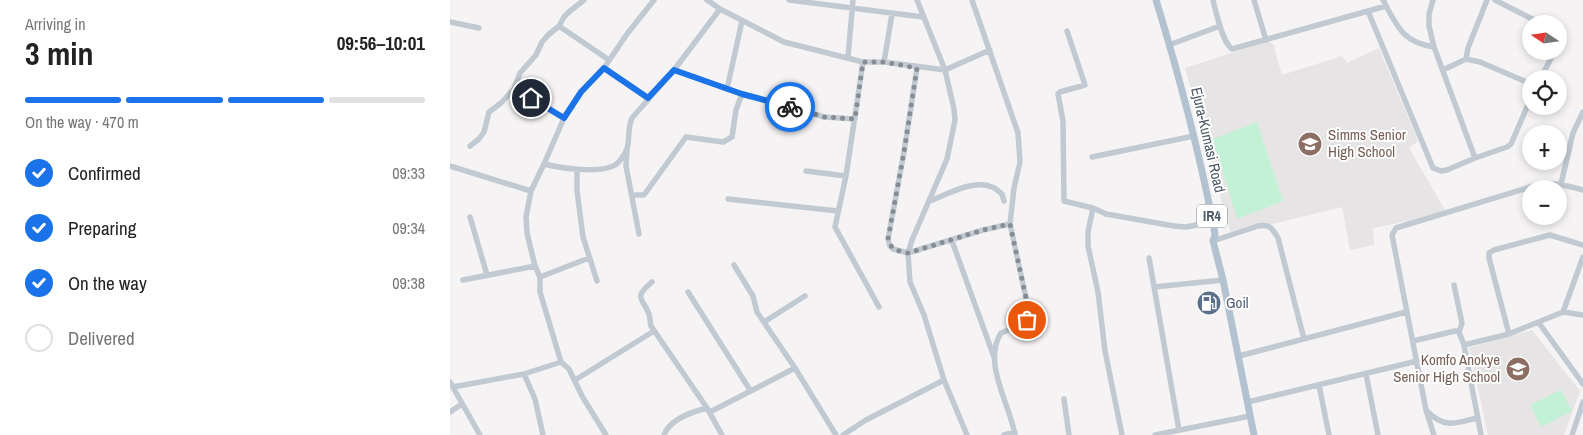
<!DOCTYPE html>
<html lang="en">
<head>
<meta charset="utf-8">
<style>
	body { margin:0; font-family:"Archivo Narrow",sans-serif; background:#f2f2f2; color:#222; height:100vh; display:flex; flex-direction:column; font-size:19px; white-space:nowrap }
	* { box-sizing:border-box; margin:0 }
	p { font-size:16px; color:#767676 }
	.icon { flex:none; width:28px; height:28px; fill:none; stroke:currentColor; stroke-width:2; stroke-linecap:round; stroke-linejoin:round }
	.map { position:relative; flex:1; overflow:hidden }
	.drawer { display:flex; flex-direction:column; background:#fff; width:450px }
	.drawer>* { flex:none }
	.needle { width:32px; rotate:283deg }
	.tools { position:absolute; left:1072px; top:15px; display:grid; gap:10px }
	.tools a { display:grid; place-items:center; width:45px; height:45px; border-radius:50%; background:#fff; box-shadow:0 2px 8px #0003; font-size:25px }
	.pin { position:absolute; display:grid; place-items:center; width:42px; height:42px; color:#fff; margin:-21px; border:2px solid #fff; border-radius:50%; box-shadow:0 1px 5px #0007 }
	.courier { position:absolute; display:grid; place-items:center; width:50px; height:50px; margin:-25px; border:4px solid #1a73e8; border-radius:50%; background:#fff; color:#222; box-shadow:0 1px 6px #0007 }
	.head em { font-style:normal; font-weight:800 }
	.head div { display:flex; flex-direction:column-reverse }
	.head { display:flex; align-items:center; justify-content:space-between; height:85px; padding:0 25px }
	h1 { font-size:32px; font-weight:800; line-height:38px }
	.bar { display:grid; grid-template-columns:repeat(4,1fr); gap:8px 5px; align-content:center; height:60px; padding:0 25px }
	.bar i { height:6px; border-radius:4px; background:#e0e0e0 }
	.bar .on { background:#1a73e8 }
	.bar p { grid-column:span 4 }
	ol { padding:0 25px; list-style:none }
	li { display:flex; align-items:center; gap:15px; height:55px }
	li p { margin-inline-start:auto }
	li .icon { padding:5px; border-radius:50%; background:#1a73e8; color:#fff; stroke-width:4 }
	li:last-child { color:#767676 }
	li i { width:28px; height:28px; border:2px solid #e0e0e0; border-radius:50% }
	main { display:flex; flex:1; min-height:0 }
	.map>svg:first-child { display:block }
</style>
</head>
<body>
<main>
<section class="drawer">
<div class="head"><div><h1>3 min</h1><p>Arriving in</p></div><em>09:56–10:01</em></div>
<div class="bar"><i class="on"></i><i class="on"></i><i class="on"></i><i></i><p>On the way · 470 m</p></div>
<ol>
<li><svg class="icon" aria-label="check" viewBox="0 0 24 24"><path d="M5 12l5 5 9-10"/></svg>Confirmed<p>09:33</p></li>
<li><svg class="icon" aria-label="check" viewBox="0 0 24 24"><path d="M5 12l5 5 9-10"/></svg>Preparing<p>09:34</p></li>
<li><svg class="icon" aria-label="check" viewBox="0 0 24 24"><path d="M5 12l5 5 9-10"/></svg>On the way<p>09:38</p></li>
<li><i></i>Delivered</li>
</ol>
</section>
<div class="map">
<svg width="1133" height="435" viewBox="0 0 1133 435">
	<rect width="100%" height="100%" fill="#f5f3f3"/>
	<!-- education -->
	<path fill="#e6e4e5" d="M818,41L823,44L832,75L892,56L897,63L929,48L968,141L959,148L995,210L963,220L923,228L924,245L900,250L892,207L781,234L735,68Z
		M1082,330L1130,391L1114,435H1038L1019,348Z"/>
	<!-- garden -->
	<path fill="#c3f1d5" d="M807,122L833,201L787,219L763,139Z
		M1111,390L1122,411L1091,427L1080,405Z"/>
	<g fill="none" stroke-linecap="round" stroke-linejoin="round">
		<!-- minor -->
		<path stroke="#c1cad2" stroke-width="5.5" d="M257,0L270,9L334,42L413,62H434L495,70L540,50
			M339,0L473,17
			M467,0L495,70L504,109L505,120L497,159L462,240L458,253L460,282L474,315L494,380L517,435
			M763,0C766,12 772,42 782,49L936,6
			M804,0L816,40
			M933,0C947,26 952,42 984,47
			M983,0L979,14V26L984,47L1025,158
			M1045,0L1092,24
			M918,11L983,168L991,171L997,170L1025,158L1057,147L1061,144L1081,98
			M0,22L29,28
			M109,26L159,60
			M617,31L635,85L610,92L608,94L613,121L614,201L643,208L656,214L724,226L736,227L763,222
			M1109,35V41
			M719,45L770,26
			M398,57L403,0
			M1016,59L1018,48L1037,0
			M413,62L396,176L385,227L429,307
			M434,62L442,14
			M154,68L198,98
			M467,68L454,152L438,239L440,246L443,249L458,253L533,230L560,224L564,188L570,162L568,133L522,0
			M224,70L292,94L331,104L374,117L405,119
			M993,70L1016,59L1030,62L1081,84
			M1090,79L1105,51
			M64,89L114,118
			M277,89L292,21
			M20,146L29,139L34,132L39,112L51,103L64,89L70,73L86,55L92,42L98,35L109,26L114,17L120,11L134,0
			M177,150L176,166L189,234
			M642,157L744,136
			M94,164C110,168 151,174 165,165C169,163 175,154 177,149C180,140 177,129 182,118L224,70L270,9
			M0,166L81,191
			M127,171V191L133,237L147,281
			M356,171L396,176
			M1111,184L1123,133L1133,112
			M182,195H194L236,137L273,142L282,137L286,110L292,94
			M278,199L388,211
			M480,201C498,194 523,179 542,187C546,188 549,192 552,194L554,201
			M643,208L638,232V246L648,292L655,351L672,435
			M20,217L37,275
			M560,224L578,307L577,320L574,324L551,333C532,363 560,404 565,435
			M502,241L544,357
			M763,241L808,226C820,224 822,228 828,238L854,339
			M699,258L729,430
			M284,265L303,296L307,312L345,368L386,435
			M90,277L139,258
			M13,280L85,266
			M202,282C183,298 192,297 199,314C200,317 200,322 201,326L257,408L272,435
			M1004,285L1012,323L1009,332
			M704,287L773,280
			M238,292L300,390
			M1113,312L1133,257
			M314,322L355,296
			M1089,323L1133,384
			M1059,334L1039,258V253L1044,250L1100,235L1133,245
			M963,341L1005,331L1009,332L1014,345L1059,334L1113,312L1133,315
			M1014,345L1031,435
			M789,356L956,312
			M74,374L85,399L93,435
			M916,374L928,435
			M125,380L204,331
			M0,382L30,435
			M869,385L879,435
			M3,387L74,374L111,362
			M614,399L619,435
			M798,402L967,361
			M0,412L12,404
			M260,412L345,368
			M978,412C995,429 1006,423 1027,418
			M156,435L132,396L119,369L111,362L90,292V277L85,266L77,233L76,217L81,191L94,164L114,118L131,92L154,68L177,34L204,0
			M214,435C220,419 241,412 257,408
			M393,435L416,420L494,380
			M554,435L565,432
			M705,435L800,416
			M984,435L976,410L942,235L946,228L1090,184C1105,182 1118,186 1133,190
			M1122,435L1133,402"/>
		<!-- major -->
		<path stroke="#b3c2d1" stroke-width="7" d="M706,0C729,75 749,151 764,228L765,235L763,241L773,280L804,435"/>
	</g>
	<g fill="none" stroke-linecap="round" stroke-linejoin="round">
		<!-- done -->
		<path stroke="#868d94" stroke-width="5" stroke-dasharray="0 9" d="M340,107L374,117L405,119L413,62H434L467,68L454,152L438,239C441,250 448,251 458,253L533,230L560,224L578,307L577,320"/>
		<!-- route -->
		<path stroke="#1a73e8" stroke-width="6" d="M81,98L114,118L131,92L154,68L198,98L224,70L292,94L340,107"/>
	</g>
	<!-- icons -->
	<defs>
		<symbol id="school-disc" viewBox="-11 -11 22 22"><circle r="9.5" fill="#8d6e63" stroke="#fff"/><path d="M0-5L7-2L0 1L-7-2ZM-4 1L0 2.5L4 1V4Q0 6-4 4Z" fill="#fff"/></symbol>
		<symbol id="fuel-disc" viewBox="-11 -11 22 22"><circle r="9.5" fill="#5c6f8a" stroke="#fff"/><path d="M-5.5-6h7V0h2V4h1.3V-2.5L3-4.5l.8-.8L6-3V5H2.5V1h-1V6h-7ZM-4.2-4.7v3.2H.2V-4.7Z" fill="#fff"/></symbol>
	</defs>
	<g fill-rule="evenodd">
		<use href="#school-disc" x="846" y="130" width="28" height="28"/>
		<use href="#fuel-disc" x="745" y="289" width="28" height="28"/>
		<use href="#school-disc" x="1054" y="355" width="28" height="28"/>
	</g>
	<g text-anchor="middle" stroke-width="4" stroke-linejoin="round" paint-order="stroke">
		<!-- shield labels -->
		<rect fill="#fff" stroke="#808990" stroke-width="1" x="747" y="204.5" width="30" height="23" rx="4"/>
		<g font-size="14" font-weight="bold" fill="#4a5661">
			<text x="762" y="221">IR4</text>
		</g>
		<!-- education labels -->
		<g font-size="15" fill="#785e54" stroke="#fff" text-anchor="start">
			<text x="878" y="140">Simms Senior<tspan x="878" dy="17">High School</tspan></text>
			<text x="1050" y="365" text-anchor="end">Komfo Anokye<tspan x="1050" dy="17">Senior High School</tspan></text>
		</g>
		<!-- street labels -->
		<g font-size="15" fill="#4a5661" stroke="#fff">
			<text transform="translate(758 140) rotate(77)" y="5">Ejura-Kumasi Road</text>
		</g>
		<!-- service labels -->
		<g font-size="15" fill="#4e5e75" stroke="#fff" text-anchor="start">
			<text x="776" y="308">Goil</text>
		</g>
	</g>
</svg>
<div class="tools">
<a><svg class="needle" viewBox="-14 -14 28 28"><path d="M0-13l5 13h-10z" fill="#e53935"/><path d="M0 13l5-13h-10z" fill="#767676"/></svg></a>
<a><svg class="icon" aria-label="locate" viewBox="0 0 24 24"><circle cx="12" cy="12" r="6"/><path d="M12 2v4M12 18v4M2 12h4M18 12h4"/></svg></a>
<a>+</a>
<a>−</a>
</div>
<div class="pin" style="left:577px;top:320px;background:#ea580c"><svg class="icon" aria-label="bag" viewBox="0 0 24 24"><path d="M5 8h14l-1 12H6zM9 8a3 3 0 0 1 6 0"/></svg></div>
<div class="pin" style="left:81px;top:98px;background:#1f2937"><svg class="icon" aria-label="home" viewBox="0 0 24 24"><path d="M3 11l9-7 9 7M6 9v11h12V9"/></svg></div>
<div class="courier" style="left:340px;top:107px"><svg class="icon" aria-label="bike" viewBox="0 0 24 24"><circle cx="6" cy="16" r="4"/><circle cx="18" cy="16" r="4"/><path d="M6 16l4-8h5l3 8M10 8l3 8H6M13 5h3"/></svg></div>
</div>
</main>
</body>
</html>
